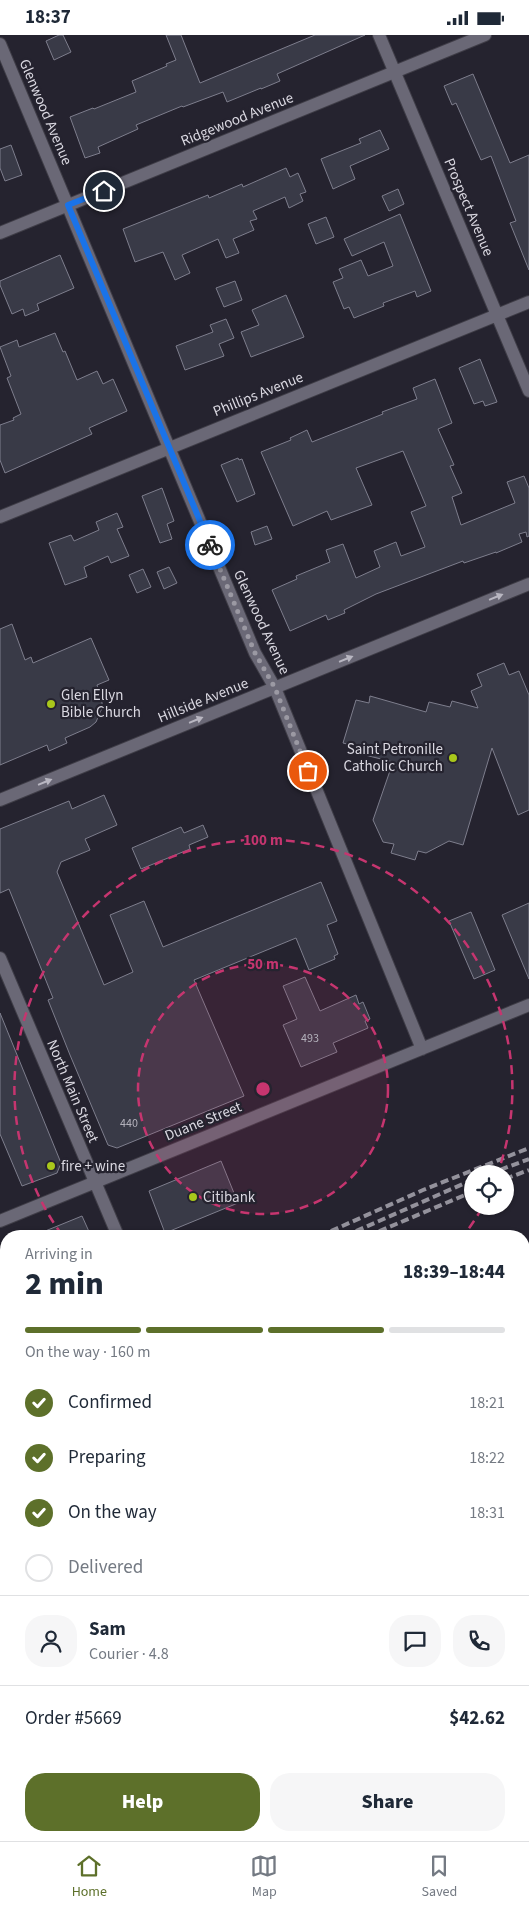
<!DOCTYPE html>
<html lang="en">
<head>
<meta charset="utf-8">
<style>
	body { margin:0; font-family:"Source Sans 3",sans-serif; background:#f6f6f7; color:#1f2937; height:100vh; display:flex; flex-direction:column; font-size:19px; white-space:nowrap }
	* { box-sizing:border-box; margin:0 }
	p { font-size:16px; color:#747a83 }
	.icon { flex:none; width:28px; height:28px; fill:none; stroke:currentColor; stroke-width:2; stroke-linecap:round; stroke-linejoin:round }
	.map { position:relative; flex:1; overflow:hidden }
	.drawer { position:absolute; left:0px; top:1195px; width:530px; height:611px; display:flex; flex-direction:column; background:#fff; border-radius:20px 20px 0 0; box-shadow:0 1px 4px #0004 }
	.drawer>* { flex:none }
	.tools { position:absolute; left:464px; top:1130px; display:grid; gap:10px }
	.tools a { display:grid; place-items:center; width:50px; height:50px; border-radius:50%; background:#fff; box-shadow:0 1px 4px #0004; font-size:25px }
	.pin { position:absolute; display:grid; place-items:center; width:42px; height:42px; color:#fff; margin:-21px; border:2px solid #fff; border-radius:50%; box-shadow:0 1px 5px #0007 }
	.courier { position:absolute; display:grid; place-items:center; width:50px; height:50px; margin:-25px; border:4px solid #1a73e8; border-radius:50%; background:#fff; color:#222; box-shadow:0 1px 6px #0007 }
	.overview em { font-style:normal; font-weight:800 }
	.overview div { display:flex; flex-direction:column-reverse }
	.overview { display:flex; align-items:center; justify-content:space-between; height:85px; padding:0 25px }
	h1 { font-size:32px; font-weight:800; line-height:38px }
	.bar { display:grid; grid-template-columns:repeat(4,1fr); gap:8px 5px; align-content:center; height:60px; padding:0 25px }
	.bar i { height:6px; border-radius:4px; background:#e0e1e3 }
	.bar .current { background:#5d702a }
	.bar p { grid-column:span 4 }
	.line { display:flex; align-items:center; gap:12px; padding:0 25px; border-top:1px solid #e0e1e3 }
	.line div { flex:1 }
	.round { display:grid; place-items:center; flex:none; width:52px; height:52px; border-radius:20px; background:#f6f6f7 }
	ol { padding:0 25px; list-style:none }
	li { display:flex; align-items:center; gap:15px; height:55px }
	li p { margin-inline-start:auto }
	li .icon { padding:5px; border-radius:50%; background:#5d702a; color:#fff; stroke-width:4 }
	li:last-child { color:#747a83 }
	li i { width:28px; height:28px; border:2px solid #e0e1e3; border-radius:50% }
	.button { display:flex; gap:10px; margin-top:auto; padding:10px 25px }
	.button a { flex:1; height:58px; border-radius:20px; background:#5d702a; color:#fff; font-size:20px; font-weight:800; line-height:58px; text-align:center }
	.button a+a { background:#f6f6f7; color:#1f2937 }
	.status { display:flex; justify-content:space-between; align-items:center; height:35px; padding:0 25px; background:#fff; direction:ltr }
	.status svg { height:14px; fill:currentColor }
	.tab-bar { display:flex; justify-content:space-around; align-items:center; height:70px; border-top:1px solid #e0e1e3; background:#fff; font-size:14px; color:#747a83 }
	.tab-bar a { display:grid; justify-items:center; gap:2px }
	.tab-bar .current { color:#5d702a }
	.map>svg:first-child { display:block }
</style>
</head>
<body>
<div class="status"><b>18:37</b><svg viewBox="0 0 49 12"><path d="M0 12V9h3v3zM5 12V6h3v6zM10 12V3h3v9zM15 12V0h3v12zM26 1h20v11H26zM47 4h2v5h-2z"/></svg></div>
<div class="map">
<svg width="529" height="1806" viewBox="0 0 529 1806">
	<rect width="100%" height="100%" fill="#25232f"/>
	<!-- building -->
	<path fill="#393a47" stroke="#7e7e8d" d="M59,0H63L71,17L54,25L46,6Z
		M166,0H181L200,48L315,0H365L277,39L280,46L261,54V53L227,67L223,57L183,72L182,71L136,90L138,94L98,112L100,118L85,123L70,82L93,73L94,74L136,57L132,46L167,31L166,29L176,25Z
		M473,39L510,128L529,120V235L510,188L516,186L491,121L481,125L456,68L452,70L444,51Z
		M380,95L389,114L350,131L355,144L333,154L321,124L361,108L359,104Z
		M11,110L22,140L5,146L0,133V114Z
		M286,133L290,142L298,138L306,157L300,159L303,166L289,173L285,162L253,176L257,184L250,186L254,195L233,204L239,218L226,223L218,204L182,220L190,238L175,245L163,217L135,227L123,194L208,160L209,163L242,149L243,152Z
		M398,154L404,169L389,176L382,161Z
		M400,179L431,256L417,262L415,256L383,268L384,271L354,283L349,272L344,274L333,247L343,243L339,234L361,225L368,241L393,231L384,207L352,221L344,204Z
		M326,182L334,202L316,209L308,189Z
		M60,220L74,253L37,269L39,275L25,281L23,274L12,279L0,250V246Z
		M235,246L242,265L224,272L216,253Z
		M286,260L304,302L251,322L241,297L259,290L252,275Z
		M226,284L234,303L219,309L224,321L185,335L176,311L213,297L210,290Z
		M55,298L63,317L65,316L77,345L97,336L103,349L113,344L127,376L89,393L92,399L5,438L0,425V390L14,385L13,383L21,379L7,343L11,341L0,312L17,305L19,312Z
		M480,324L497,367L485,371L483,366L474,369L459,333Z
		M435,344L452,388L438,394L454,430L450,431L462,458L452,462L461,490L515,468L507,447L524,441L529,453V501L527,502L526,497L519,499L522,507L496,518V517L464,528L463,526L376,559L344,575L345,578L328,585L326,580L290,596L272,555L297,544L296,541L330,527L326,515L343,509L356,543L380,532L374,516L396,507L401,521L425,512L411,477L426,471L403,416L356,433L372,470L331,485L327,476L293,491L261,417L291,405L290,403L307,395L312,407L383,379L382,377L417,364L413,353Z
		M238,423L239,425L242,424L255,459L237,467L221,430Z
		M162,453L174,486L167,489L172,504L160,508L142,461Z
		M117,478L123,492L117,494L129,521L111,528L108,521L84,532L87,542L65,550L49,508L71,500L74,506L99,495L96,487Z
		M267,491L272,504L255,510L251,497Z
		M169,532L177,548L164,554L157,537Z
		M143,534L151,552L137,558L129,540Z
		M12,589L25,625L31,622L33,628L91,603L109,645L97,650L102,665V673L96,687L90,692L65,703L67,708L49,716L47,710L0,730V594Z
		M504,628L509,640L519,636L529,660V775L518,780L492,713L463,810L449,806L426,818L418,816L415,825L391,818L394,809L383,807L373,785L393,727L349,716L351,710L343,708L356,665L369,668L370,661L426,677L429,667L450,672L452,666L478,673L471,656L482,651L477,639Z
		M104,760L117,790L85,804L90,815L61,827L57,837L104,950L133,937L110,880L144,866L163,912L321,847L337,886L327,890L338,919L334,921L335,924L309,935L296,903L194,945L244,1061L117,1113L108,1110L70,1020L48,965L53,963L9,854L0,858V794L69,766L72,774Z
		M203,790L208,802L189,810L190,814L141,834L132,813L181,792L184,798Z
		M529,868V944L502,880Z
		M471,877L495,935L474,944L449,886Z
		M305,942L320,976L356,960L359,969L363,967L370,984L365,986L368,993L333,1008L337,1017L301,1032L283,990L297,984L283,951Z
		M0,978L61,1128L57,1138L22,1151L0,1099Z
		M221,1126L238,1168L165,1198L149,1156Z
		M82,1181L91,1201H33Z"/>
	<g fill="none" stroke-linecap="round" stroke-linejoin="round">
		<defs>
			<path id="minor" d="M379,0L529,356
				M0,9L255,618L275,653L422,1014
				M0,198L485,0
				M0,482L529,267
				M0,765L529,549
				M0,923L118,1201
				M0,1186L529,970
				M525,1254L529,1264
				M0,1499L6,1493
				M524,1528L529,1525
				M367,1800L369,1806
				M118,1806L126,1800"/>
		</defs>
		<!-- minor casing -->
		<use href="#minor" stroke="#3f3d47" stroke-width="14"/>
		<!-- minor -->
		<use href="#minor" stroke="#6a6876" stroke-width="12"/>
		<!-- rail -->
		<path stroke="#94929c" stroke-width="4" stroke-dasharray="8 4" stroke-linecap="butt" d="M489,1139L529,1124
			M505,1144L529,1135
			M320,1201L423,1155L529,1113
			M345,1201L472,1145
			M368,1201L472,1157
			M0,1390L6,1386
			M0,1402L6,1398
			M0,1414L6,1410"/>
	</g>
	<!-- one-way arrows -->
	<defs><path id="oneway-solid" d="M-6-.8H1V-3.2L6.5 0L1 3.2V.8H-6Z" transform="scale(1.25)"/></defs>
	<g fill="#b8b6c1">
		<use href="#oneway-solid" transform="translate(496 562) rotate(-22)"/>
		<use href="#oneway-solid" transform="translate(346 624) rotate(-22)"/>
		<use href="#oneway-solid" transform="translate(196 685) rotate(-22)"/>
		<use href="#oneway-solid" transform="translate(45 747) rotate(-22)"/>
	</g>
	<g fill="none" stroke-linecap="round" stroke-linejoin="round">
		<!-- done -->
		<path stroke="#9b99a3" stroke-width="5" stroke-dasharray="0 9" d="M210,510L255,618L275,653L308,736"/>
		<!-- route -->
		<path stroke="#1a73e8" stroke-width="6" d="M104,156L68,170L210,510"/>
	</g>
	<!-- distance rings -->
	<circle cx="263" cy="1054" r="125" fill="#c6356f" fill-opacity=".12"/>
	<g fill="none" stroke="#c6356f" stroke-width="2.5" stroke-dasharray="9 6">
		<circle cx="263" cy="1054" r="125"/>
		<path d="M482 1173A249 249 0 0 1 464 1200M62 1200A249 249 0 1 1 498 1137"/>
	</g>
	<!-- markers -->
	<g fill="#a9c71b" stroke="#25232f" stroke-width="2">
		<circle cx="51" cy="669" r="5"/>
		<circle cx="453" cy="723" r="5"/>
		<circle cx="51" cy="1131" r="5"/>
		<circle cx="193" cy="1162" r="5"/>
	</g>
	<g text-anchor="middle" stroke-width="4.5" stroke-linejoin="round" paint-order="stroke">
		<!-- number labels -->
		<g font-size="12" fill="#b2b0ba">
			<text x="310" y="1007">493</text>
			<text x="129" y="1092">440</text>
		</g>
		<!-- street labels -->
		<g font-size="15" fill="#dad8e1" stroke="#25232f">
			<text transform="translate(46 77) rotate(67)" y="5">Glenwood Avenue</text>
			<text transform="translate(237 84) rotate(-22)" y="5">Ridgewood Avenue</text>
			<text transform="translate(469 172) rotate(67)" y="5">Prospect Avenue</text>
			<text transform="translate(258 359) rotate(-22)" y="5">Phillips Avenue</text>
			<text transform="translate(262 587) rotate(65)" y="5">Glenwood Avenue</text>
			<text transform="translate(203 665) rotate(-22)" y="5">Hillside Avenue</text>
			<text transform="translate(73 1056) rotate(67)" y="5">North Main Street</text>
			<text transform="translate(203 1086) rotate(-22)" y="5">Duane Street</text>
		</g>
		<!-- poi labels -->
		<g font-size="15" fill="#dad8e1" stroke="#25232f" text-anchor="start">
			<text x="61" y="665">Glen Ellyn<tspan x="61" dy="17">Bible Church</tspan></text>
			<text x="443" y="719" text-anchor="end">Saint Petronille<tspan x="443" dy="17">Catholic Church</tspan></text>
			<text x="61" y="1136">fire + wine</text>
			<text x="203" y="1167">Citibank</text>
		</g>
	</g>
	<circle cx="263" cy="1054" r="8" fill="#c6356f" stroke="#25232f" stroke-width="2.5"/>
	<g font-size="15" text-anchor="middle" font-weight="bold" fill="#c6356f" stroke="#25232f" stroke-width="4.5" stroke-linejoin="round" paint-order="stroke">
		<text x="263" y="810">100 m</text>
		<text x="263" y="934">50 m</text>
	</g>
</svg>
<div class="tools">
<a><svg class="icon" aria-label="locate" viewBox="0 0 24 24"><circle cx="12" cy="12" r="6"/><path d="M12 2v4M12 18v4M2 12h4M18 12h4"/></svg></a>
</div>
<div class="pin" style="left:308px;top:736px;background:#ea580c"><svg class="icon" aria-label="bag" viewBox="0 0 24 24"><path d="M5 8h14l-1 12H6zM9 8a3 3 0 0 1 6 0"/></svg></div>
<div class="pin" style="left:104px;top:156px;background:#1f2937"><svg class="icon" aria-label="home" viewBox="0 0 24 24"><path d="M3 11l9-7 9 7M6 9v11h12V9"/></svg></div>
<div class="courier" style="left:210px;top:510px"><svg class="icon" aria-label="bike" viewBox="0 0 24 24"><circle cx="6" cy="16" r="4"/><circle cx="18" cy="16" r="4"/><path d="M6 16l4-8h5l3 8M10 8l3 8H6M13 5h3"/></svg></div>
<section class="drawer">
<div class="overview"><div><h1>2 min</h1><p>Arriving in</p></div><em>18:39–18:44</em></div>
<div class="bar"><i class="current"></i><i class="current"></i><i class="current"></i><i></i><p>On the way · 160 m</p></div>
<ol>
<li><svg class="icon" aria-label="check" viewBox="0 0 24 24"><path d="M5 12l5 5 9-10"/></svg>Confirmed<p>18:21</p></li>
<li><svg class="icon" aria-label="check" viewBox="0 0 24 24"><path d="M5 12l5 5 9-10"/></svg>Preparing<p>18:22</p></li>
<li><svg class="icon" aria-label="check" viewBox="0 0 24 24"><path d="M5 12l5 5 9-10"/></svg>On the way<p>18:31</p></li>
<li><i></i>Delivered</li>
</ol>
<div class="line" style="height:90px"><a class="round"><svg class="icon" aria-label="person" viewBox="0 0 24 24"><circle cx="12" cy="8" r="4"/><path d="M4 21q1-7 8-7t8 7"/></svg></a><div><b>Sam</b><p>Courier · 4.8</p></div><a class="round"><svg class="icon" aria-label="chat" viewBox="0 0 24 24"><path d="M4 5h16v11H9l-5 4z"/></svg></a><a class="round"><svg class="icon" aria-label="phone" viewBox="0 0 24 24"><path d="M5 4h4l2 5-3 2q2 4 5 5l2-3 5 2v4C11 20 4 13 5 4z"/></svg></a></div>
<div class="line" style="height:65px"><div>Order #5669</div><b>$42.62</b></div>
<div class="button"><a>Help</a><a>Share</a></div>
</section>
</div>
<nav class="tab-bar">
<a class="current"><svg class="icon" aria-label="home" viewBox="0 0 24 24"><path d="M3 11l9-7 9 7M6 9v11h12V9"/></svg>Home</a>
<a><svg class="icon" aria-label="map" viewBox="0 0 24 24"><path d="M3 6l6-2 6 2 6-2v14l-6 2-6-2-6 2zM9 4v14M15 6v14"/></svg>Map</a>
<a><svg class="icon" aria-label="saved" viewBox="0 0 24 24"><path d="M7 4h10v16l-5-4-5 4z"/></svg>Saved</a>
</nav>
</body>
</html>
